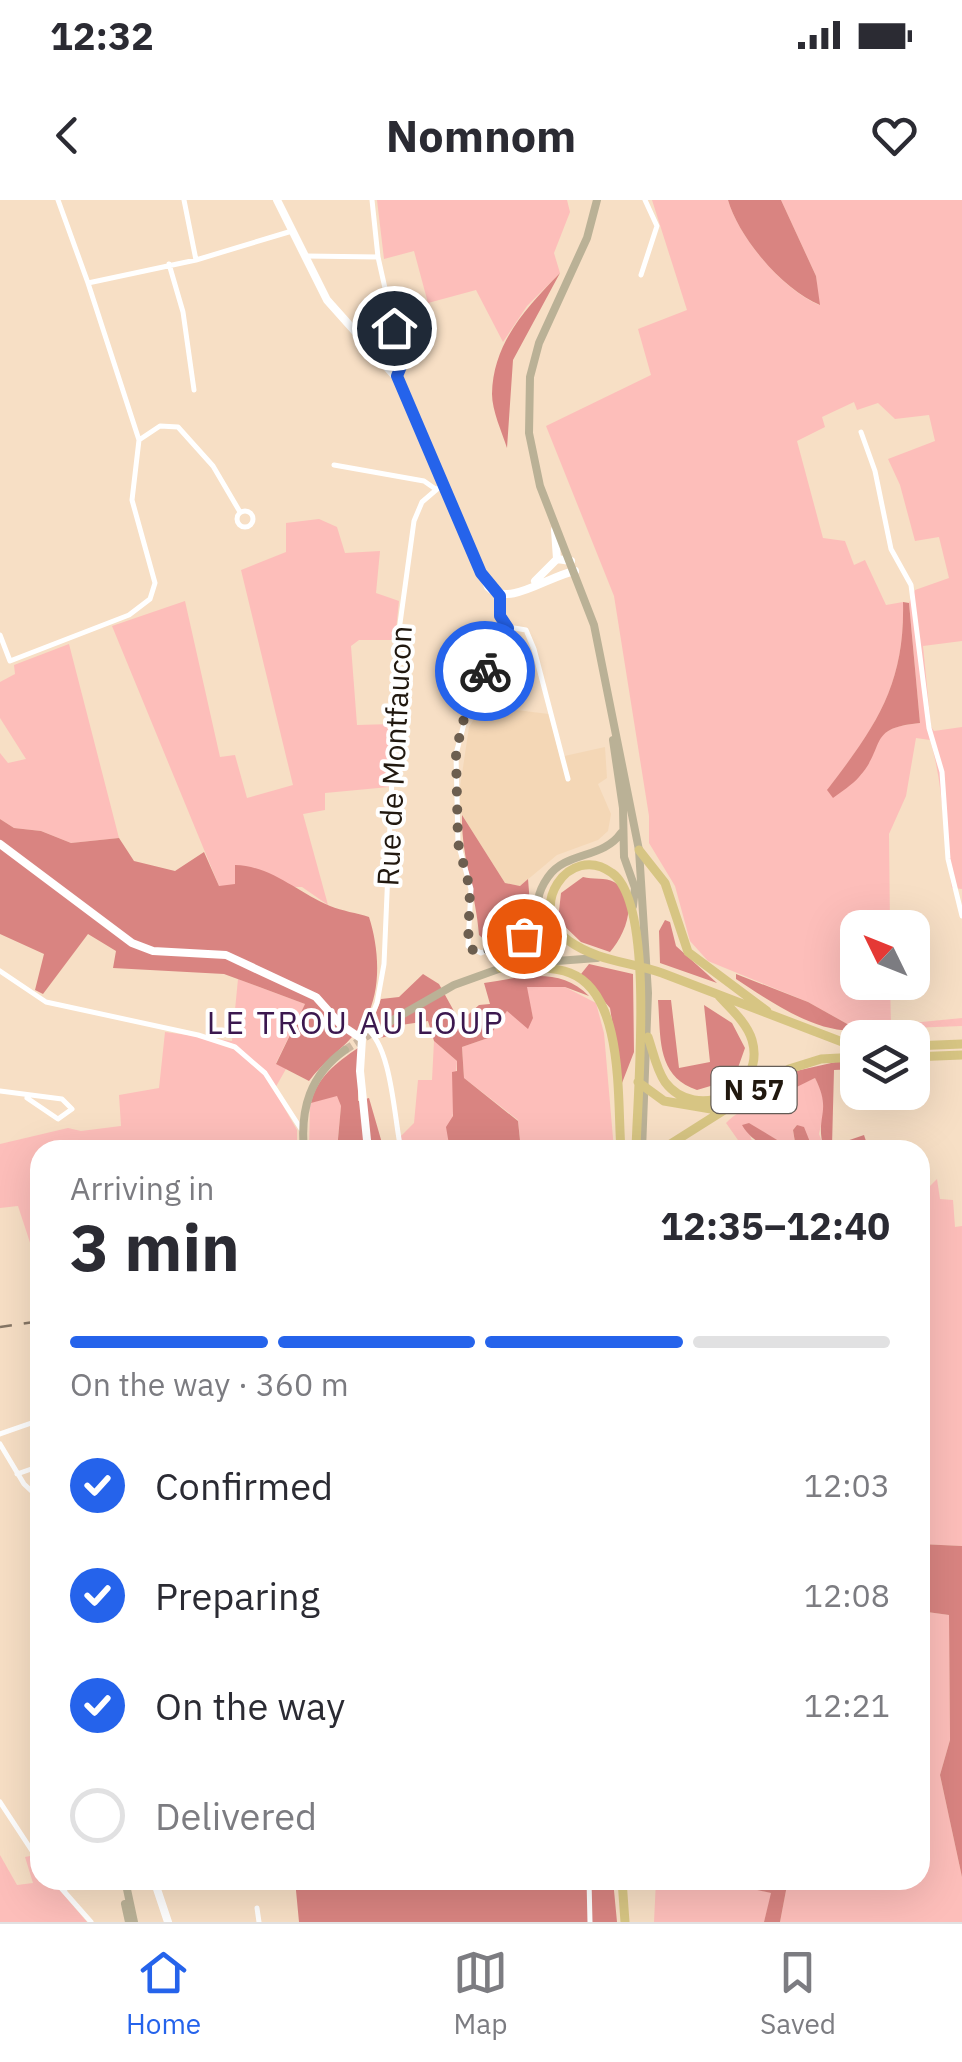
<!DOCTYPE html>
<html lang="en">
<head>
<meta charset="utf-8">
<style>
	body { margin:0; font-family:"IBM Plex Sans",sans-serif; background:#f2f2f3; color:#2b2b33; height:100vh; display:flex; flex-direction:column; font-size:38px; white-space:nowrap }
	* { box-sizing:border-box; margin:0 }
	p { font-size:32px; color:#7c7c81 }
	.icon { flex:none; width:55px; height:55px; fill:none; stroke:currentColor; stroke-width:2; stroke-linecap:round; stroke-linejoin:round }
	.map { position:relative; flex:1; overflow:hidden }
	.sheet { position:absolute; left:30px; top:940px; width:900px; height:750px; display:flex; flex-direction:column; background:#fff; border-radius:30px; box-shadow:0 10px 40px #0002 }
	.sheet>* { flex:none }
	.needle { width:65px; rotate:313deg }
	.buttons { position:absolute; left:840px; top:710px; display:grid; gap:20px }
	.buttons a { display:grid; place-items:center; width:90px; height:90px; border-radius:20px; background:#fff; box-shadow:0 10px 40px #0002; font-size:50px }
	.pin { position:absolute; display:grid; place-items:center; width:85px; height:85px; color:#fff; margin:-42px; border:5px solid #fff; border-radius:50%; box-shadow:0 2px 10px #0007 }
	.courier { position:absolute; display:grid; place-items:center; width:100px; height:100px; margin:-50px; border:8px solid #2563eb; border-radius:50%; background:#fff; color:#222; box-shadow:0 2px 12px #0007 }
	.overview em { font-style:normal; font-weight:700 }
	.overview div { display:flex; flex-direction:column-reverse }
	.overview { display:flex; align-items:center; justify-content:space-between; height:170px; padding:0 40px }
	h1 { font-size:65px; font-weight:700; line-height:75px }
	.bar { display:grid; grid-template-columns:repeat(4,1fr); gap:15px 10px; align-content:center; height:120px; padding:0 40px }
	.bar i { height:12px; border-radius:8px; background:#e1e1e2 }
	.bar .current { background:#2563eb }
	.bar p { grid-column:span 4 }
	ol { padding:0 40px; list-style:none }
	li { display:flex; align-items:center; gap:30px; height:110px }
	li p { margin-inline-start:auto }
	li .icon { padding:10px; border-radius:50%; background:#2563eb; color:#fff; stroke-width:4 }
	li:last-child { color:#7c7c81 }
	li i { width:55px; height:55px; border:5px solid #e1e1e2; border-radius:50% }
	.status { display:flex; justify-content:space-between; align-items:center; height:70px; padding:0 50px; background:#fff; direction:ltr }
	.status svg { height:28px; fill:currentColor }
	header { display:flex; justify-content:space-between; align-items:center; height:130px; padding:0 40px; background:#fff; font-size:45px; font-weight:700 }
	.menu { display:flex; justify-content:space-around; align-items:center; height:140px; border-top:2px solid #e1e1e2; background:#fff; font-size:28px; color:#7c7c81 }
	.menu a { display:grid; justify-items:center; gap:5px }
	.menu .current { color:#2563eb }
	.map>svg:first-child { display:block }
</style>
</head>
<body>
<div class="status"><b>12:32</b><svg viewBox="0 0 49 12"><path d="M0 12V9h3v3zM5 12V6h3v6zM10 12V3h3v9zM15 12V0h3v12zM26 1h20v11H26zM47 4h2v5h-2z"/></svg></div>
<header><svg class="icon" aria-label="back" viewBox="0 0 24 24"><path d="M15 5l-7 7 7 7"/></svg>Nomnom<svg class="icon" aria-label="heart" viewBox="0 0 24 24"><path d="M12 20l-8-8c-3-5 5-10 8-4 3-6 11-1 8 4z"/></svg></header>
<div class="map">
<svg width="962" height="1722" viewBox="0 0 962 1722">
	<rect width="100%" height="100%" fill="#f7dfc5"/>
	<!-- built -->
	<path fill="#f4d7b6" d="M482,506L549,514L560,557L605,547L607,578L598,584L611,614L608,631L598,640L557,655L520,686L505,683L462,615L459,594L469,527Z"/>
	<!-- green -->
	<path fill="#fdbeba" fill-rule="evenodd" d="M377,0H567L570,12L554,53L560,73L527,106L503,142L476,90L428,103L414,51L384,59Z
		M652,0H728C739,38 783,90 819,105L816,76L781,0H962V441L923,446L931,527L934,531L962,527V689L952,688C942,639 945,588 930,540L916,538L906,596L889,634L890,727L858,728V782L890,783L891,825L962,818V826L858,830L808,802L708,761L690,741L675,686L649,643V616L614,396L546,226L651,175L638,129L687,110ZM854,202L857,210L878,203L895,219L929,215L935,241L888,259L900,285L915,341L939,337L949,378L915,390L909,403L920,523C877,527 878,539 861,575L828,589C876,526 905,485 903,402L886,405L865,360L854,365L845,341L823,338L797,241L825,227L822,217Z
		M319,319L337,327L345,353L380,351L376,393L399,401L395,440H359L351,446L357,525L392,524L389,587L325,593V610L303,614L328,705L302,687L219,686L112,426L185,401L220,557L235,555L247,598L293,585L241,370L286,352V323Z
		M69,444L119,638L71,643L41,631L14,628L0,619V553L8,563L26,559L0,518V482L15,474L14,465Z
		M238,779L305,804L276,863L286,869L274,890L297,930V950H40V1073L18,1006L0,1008V944L68,928L81,931L121,926L119,895L159,888L165,832L232,841Z
		M526,787H565L596,803L604,833L614,950H521L518,920L464,878L462,847L488,838L507,811L533,818Z
		M434,841L457,861L450,950H387L414,923L418,880H432Z
		M815,878L826,900L819,934L825,949L810,942L797,925L793,930L795,943L787,946L748,923L751,939L767,950H745L726,923C745,903 787,891 815,878Z
		M337,895L341,906L337,950H309L310,903Z
		M937,979L940,999L953,1000L955,1027L962,1026V1346L920,1344V1013L929,987Z
		M920,1411L949,1415L950,1540L940,1575L962,1677V1722H780L788,1680H920Z
		M0,1655L17,1685L33,1683L25,1657L30,1656L40,1668V1680H51L87,1722H0Z
		M656,1680H712L772,1693L764,1722H654Z"/>
	<!-- forest -->
	<path fill="#d98481" d="M728,0H781L816,76L820,105C783,90 739,38 728,0Z
		M560,73L513,160L507,248C502,232 492,211 492,194C493,143 526,108 560,73Z
		M903,402L909,403L920,523C866,528 887,546 859,577C852,585 842,591 833,598L827,590C876,526 905,485 903,402Z
		M462,615L505,683L520,686L528,679C532,728 533,725 489,744L479,735C476,694 461,656 462,615Z
		M0,619L14,628L41,631L71,643L119,638L134,661L175,671L204,652L219,686L235,684V665C272,666 298,693 330,706C342,711 357,713 369,717C380,751 383,800 358,830C344,848 323,862 309,881L276,864L305,804L224,774L113,768L116,751L88,734L43,794L35,790L44,754L0,734Z
		M583,677C592,680 606,677 614,682C641,698 625,735 610,752L581,742L558,720L561,693Z
		M665,720L670,722L676,746L717,783L660,763L659,731Z
		M589,764L633,774L634,852L622,883L610,808L581,774Z
		M423,774L439,784L460,822L479,805L490,804L484,783C522,777 560,766 589,796L565,787H527L533,818L528,829L507,811L488,838L462,847L464,878L518,921L521,950H450L446,927L453,916L452,872L457,871V861L434,841L428,821L401,825L402,834L379,838L373,821L381,799L399,797Z
		M736,774L808,802L858,830C817,835 768,800 736,779Z
		M658,800H671L679,868L710,862L704,805L732,823L745,848L734,879L697,890C656,876 661,838 658,800Z
		M358,848V901L369,898L384,950H337L341,906L337,896L311,903C317,877 336,863 358,848Z
		M840,861L857,862V869L834,870L832,946L864,935L869,950C828,950 765,965 742,925L749,923L787,946L795,942L793,930L797,925L804,927L810,942L824,949C814,916 833,913 815,878L760,905L744,901L796,871Z
		M920,1344L962,1346V1677L940,1575L950,1540L949,1415L920,1411Z
		M295,1680H613L617,1722H299Z
		M712,1680H788L780,1722H764L771,1693Z"/>
	<g fill="none" stroke-linecap="round" stroke-linejoin="round">
		<!-- secondary-tunnel -->
		<path stroke="#ccb7a1" stroke-width="8" stroke-dasharray="8 4" stroke-linecap="butt" d="M345,850L391,821"/>
		<!-- minor -->
		<path stroke="#fff" stroke-width="5" d="M58,0L88,83
			M184,0L196,60
			M372,0L378,57L402,164L397,177
			M306,56L378,57
			M169,64L183,112L194,190
			M641,75L657,26L645,0
			M861,232L875,271L891,349L911,385L929,528L942,572L948,659L962,716
			M139,240L160,226L178,227L213,266L240,312
			M334,265L424,281L434,288
			M237 319a8 8 0 1 1 16 0a8 8 0 1 1-16 0Z
			M500,396L501,416L508,427L506,441L470,501L456,554L458,643L471,689L468,746L481,753L525,736L536,724
			M508,427L526,430L534,449L568,579
			M0,435L10,461L129,415L150,399L155,383L132,300L139,240L88,83L196,60L292,31
			M0,771L46,802L198,835L235,847L265,873L301,929
			M366,828C392,847 394,918 401,950
			M362,839L377,803L384,764L398,438L414,321L422,302L443,284
			M0,891L62,899L72,909L58,919L27,898
			M0,1234L40,1220
			M0,1244L24,1284L40,1299
			M17,1274L40,1266
			M0,1602L40,1663
			M54,1680L91,1722
			M62,1680L65,1692
			M589,1680L590,1722
			M257,1708L259,1722"/>
		<!-- tertiary -->
		<path stroke="#fff" stroke-width="8" d="M277,0L327,100L402,184L488,387C508,408 548,376 575,371
			M555,330L557,359
			M535,381L557,359L571,361
			M0,644L132,743L153,751L226,755L316,797L341,825L362,839L360,871L368,950
			M154,1680L168,1722"/>
		<!-- secondary -->
		<path stroke="#bab196" stroke-width="8" d="M597,0L587,38L539,143L530,177L529,233L540,286L594,425L639,650L648,793L642,950
			M613,540L623,608L624,657L635,688L633,706
			M517,764L597,758
			M500,768C571,723 518,720 548,677C566,651 603,659 621,633
			M391,821L454,785L504,767
			M304,950C300,909 310,875 345,850
			M125,1680L134,1722
			M125,1704L129,1722"/>
		<!-- primary -->
		<path stroke="#d7c583" stroke-width="9" d="M639,650L665,683L688,752L767,811
			M500,768C522,768 549,765 570,773C625,794 617,901 621,950
			M648,837C653,851 656,869 665,882C696,923 767,891 752,840C747,823 731,809 719,796
			M912,846L962,844
			M912,857L962,855
			M638,882L664,901L717,910
			M636,950C637,895 656,704 612,673C569,641 524,710 569,741C597,761 630,762 662,773L858,848
			M661,950L789,869L821,859L858,857
			M622,1680L625,1722"/>
		<!-- rail -->
		<path stroke="#867665" stroke-width="2.5" stroke-dasharray="12 12" stroke-linecap="butt" d="M0,1127L40,1121"/>
	</g>
	<g fill="none" stroke-linecap="round" stroke-linejoin="round">
		<!-- done -->
		<path stroke="#6c5e4f" stroke-width="10" stroke-dasharray="0 18" d="M485,471L462,524L456,554L458,643L470,689L468,746L478,754L524,736"/>
		<!-- route -->
		<path stroke="#2563eb" stroke-width="12" d="M394,128L402,164L397,176L481,373L500,396V416L508,428L506,441L485,471"/>
	</g>
	<g text-anchor="middle" stroke-width="8" stroke-linejoin="round" paint-order="stroke">
		<!-- shield labels -->
		<rect fill="#fff" stroke="#645d57" stroke-width="2.5" x="711.5" y="867" width="85" height="46" rx="8"/>
		<g font-size="28" font-weight="bold" fill="#21180f">
			<text x="754" y="900">N 57</text>
		</g>
		<!-- street labels -->
		<g font-size="30" fill="#21180f" stroke="#fff">
			<text transform="translate(395 556) rotate(-87)" y="10">Rue de Montfaucon</text>
		</g>
		<!-- neighbourhood labels -->
		<g font-size="32" letter-spacing="2.5" fill="#3b184f" stroke="#fff">
			<text x="356" y="834">LE TROU AU LOUP</text>
		</g>
	</g>
</svg>
<div class="buttons">
<a><svg class="needle" viewBox="-14 -14 28 28"><path d="M0-13l5 13h-10z" fill="#e53935"/><path d="M0 13l5-13h-10z" fill="#7c7c81"/></svg></a>
<a><svg class="icon" aria-label="layers" viewBox="0 0 24 24"><path d="M12 4l9 5-9 5-9-5zM3 14l9 5 9-5"/></svg></a>
</div>
<div class="pin" style="left:524px;top:736px;background:#ea580c"><svg class="icon" aria-label="bag" viewBox="0 0 24 24"><path d="M5 8h14l-1 12H6zM9 8a3 3 0 0 1 6 0"/></svg></div>
<div class="pin" style="left:394px;top:128px;background:#1f2937"><svg class="icon" aria-label="home" viewBox="0 0 24 24"><path d="M3 11l9-7 9 7M6 9v11h12V9"/></svg></div>
<div class="courier" style="left:485px;top:471px"><svg class="icon" aria-label="bike" viewBox="0 0 24 24"><circle cx="6" cy="16" r="4"/><circle cx="18" cy="16" r="4"/><path d="M6 16l4-8h5l3 8M10 8l3 8H6M13 5h3"/></svg></div>
<section class="sheet">
<div class="overview"><div><h1>3 min</h1><p>Arriving in</p></div><em>12:35–12:40</em></div>
<div class="bar"><i class="current"></i><i class="current"></i><i class="current"></i><i></i><p>On the way · 360 m</p></div>
<ol>
<li><svg class="icon" aria-label="check" viewBox="0 0 24 24"><path d="M5 12l5 5 9-10"/></svg>Confirmed<p>12:03</p></li>
<li><svg class="icon" aria-label="check" viewBox="0 0 24 24"><path d="M5 12l5 5 9-10"/></svg>Preparing<p>12:08</p></li>
<li><svg class="icon" aria-label="check" viewBox="0 0 24 24"><path d="M5 12l5 5 9-10"/></svg>On the way<p>12:21</p></li>
<li><i></i>Delivered</li>
</ol>
</section>
</div>
<nav class="menu">
<a class="current"><svg class="icon" aria-label="home" viewBox="0 0 24 24"><path d="M3 11l9-7 9 7M6 9v11h12V9"/></svg>Home</a>
<a><svg class="icon" aria-label="map" viewBox="0 0 24 24"><path d="M3 6l6-2 6 2 6-2v14l-6 2-6-2-6 2zM9 4v14M15 6v14"/></svg>Map</a>
<a><svg class="icon" aria-label="saved" viewBox="0 0 24 24"><path d="M7 4h10v16l-5-4-5 4z"/></svg>Saved</a>
</nav>
</body>
</html>
